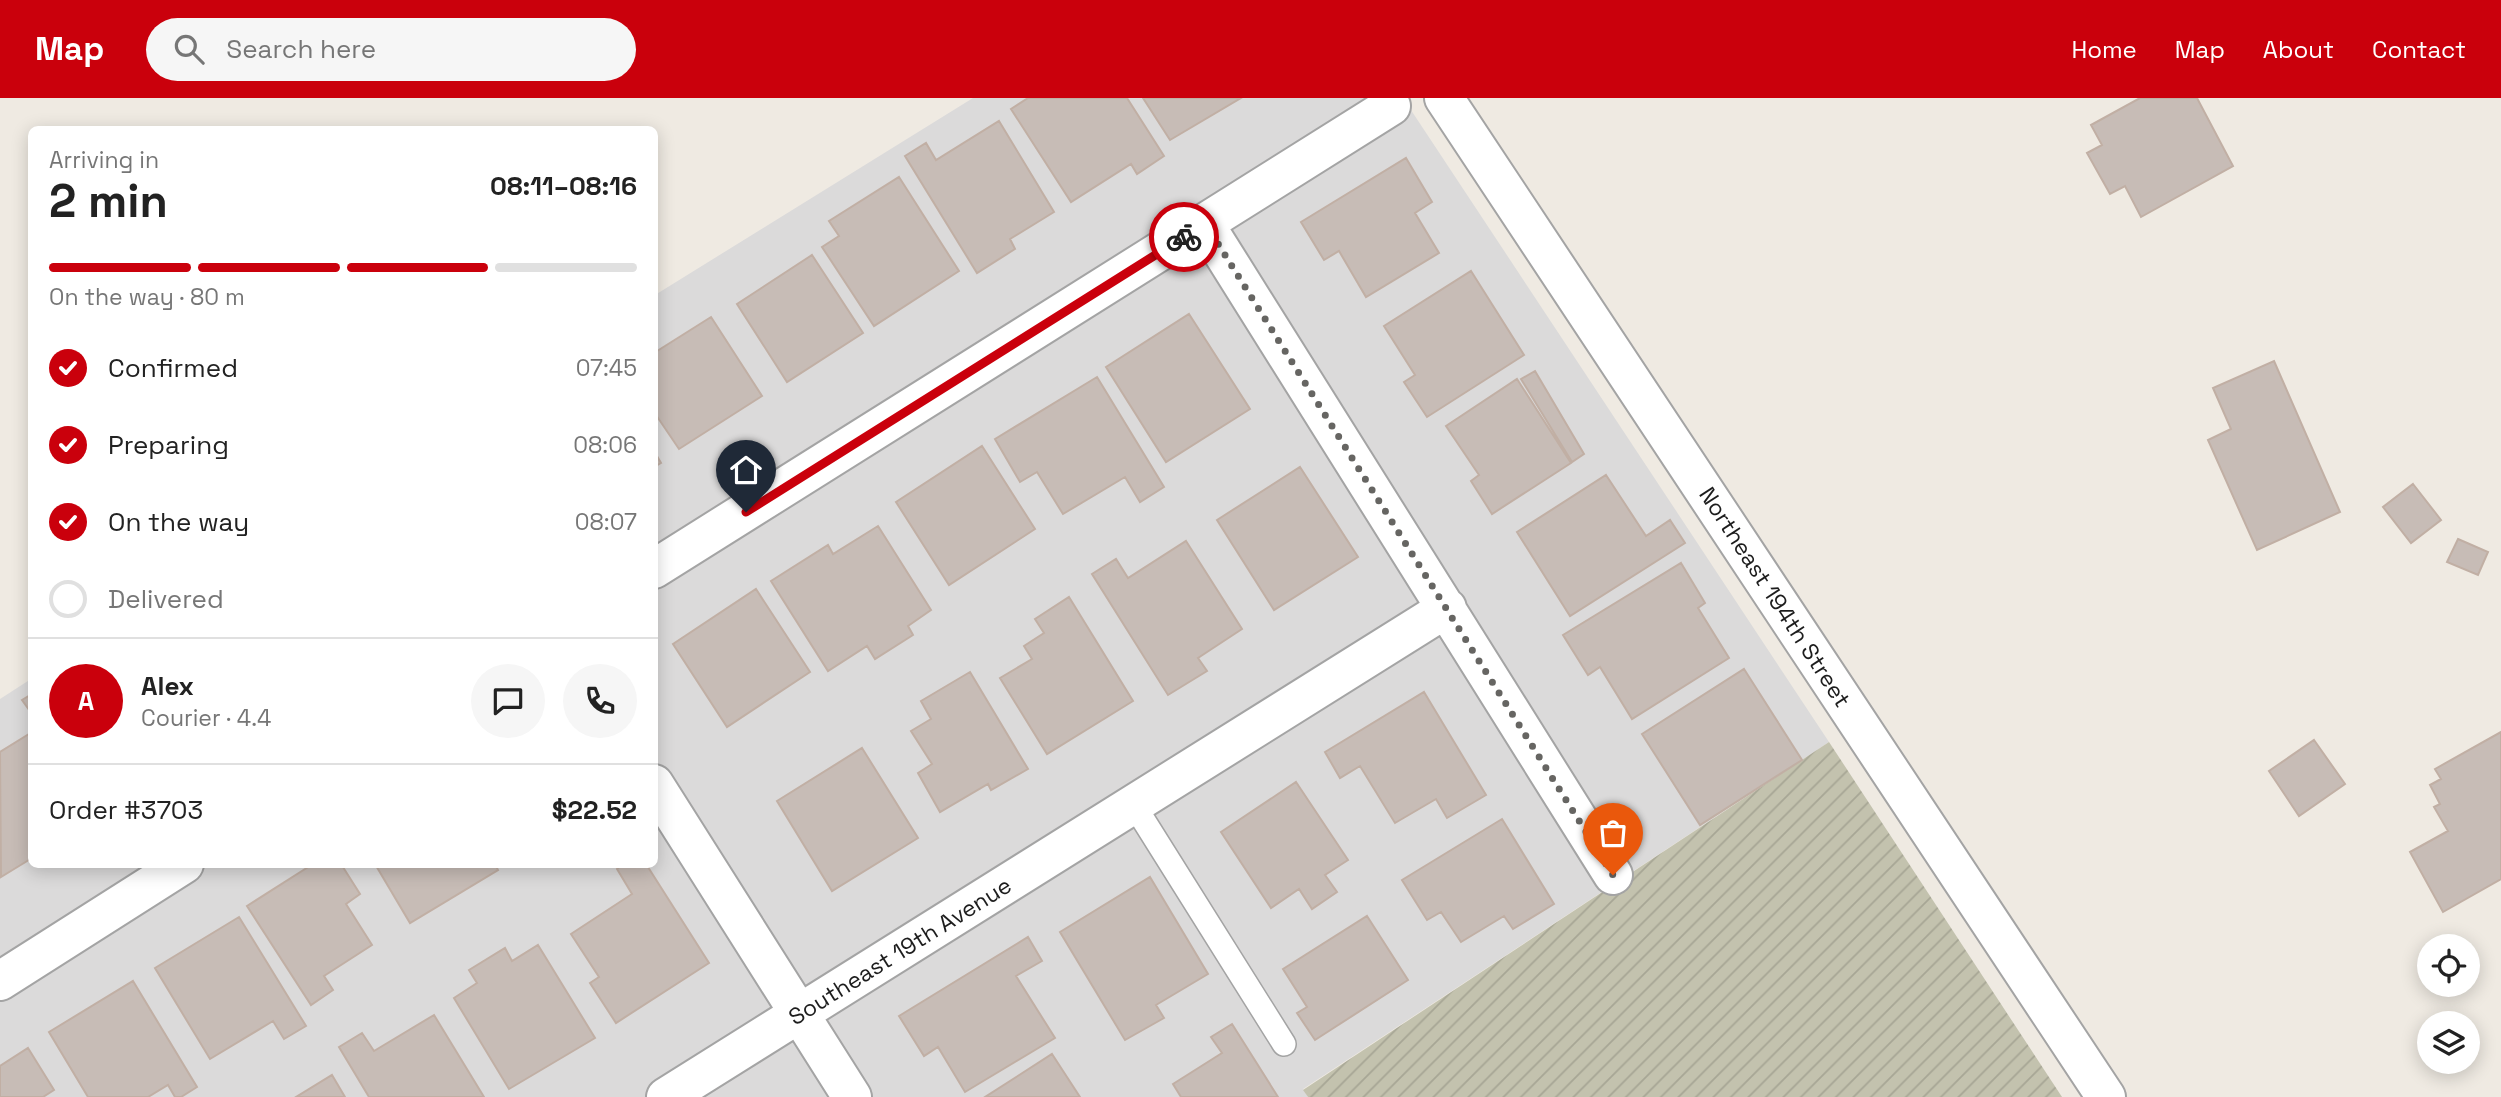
<!DOCTYPE html>
<html lang="en">
<head>
<meta charset="utf-8">
<style>
	body { margin:0; font-family:"Space Grotesk",sans-serif; background:#f6f6f6; color:#222; height:100vh; display:flex; flex-direction:column; font-size:26px; white-space:nowrap }
	* { box-sizing:border-box; margin:0 }
	p { font-size:23px; color:#767676 }
	.icon { flex:none; width:38px; height:38px; fill:none; stroke:currentColor; stroke-width:2; stroke-linecap:round; stroke-linejoin:round }
	.map { position:relative; flex:1; overflow:hidden }
	.panel { position:absolute; left:28px; top:28px; width:630px; height:742px; display:flex; flex-direction:column; background:#fff; border-radius:10px; box-shadow:0 4px 18px #0003 }
	.panel>* { flex:none }
	.controls { position:absolute; left:2417px; top:836px; display:grid; gap:14px }
	.controls a { display:grid; place-items:center; width:63px; height:63px; border-radius:50%; background:#fff; box-shadow:0 4px 18px #0003; font-size:35px }
	.pin { position:absolute; display:grid; place-items:center; width:60px; height:60px; color:#fff; margin:-72px -30px; border-radius:50% 50% 50% 0; rotate:-45deg; box-shadow:0 0 7px #0007 }
	.pin .icon { rotate:45deg }
	.courier { position:absolute; display:grid; place-items:center; width:70px; height:70px; margin:-35px; border:5px solid #ca000c; border-radius:50%; background:#fff; color:#222; box-shadow:0 2px 9px #0007 }
	.head em { font-style:normal; font-weight:700 }
	.head div { display:flex; flex-direction:column-reverse }
	.head { display:flex; align-items:center; justify-content:space-between; height:119px; padding:0 21px }
	h1 { font-size:46px; font-weight:700; line-height:52px }
	.bar { display:grid; grid-template-columns:repeat(4,1fr); gap:10px 7px; align-content:center; height:84px; padding:0 21px }
	.bar i { height:9px; border-radius:5px; background:#e0e0e0 }
	.bar .current { background:#ca000c }
	.bar p { grid-column:span 4 }
	.line { display:flex; align-items:center; gap:18px; padding:0 21px; border-top:2px solid #e0e0e0 }
	.line div { flex:1 }
	.round { display:grid; place-items:center; flex:none; width:74px; height:74px; border-radius:37px; background:#f6f6f6 }
	ol { padding:0 21px; list-style:none }
	li { display:flex; align-items:center; gap:21px; height:77px }
	li p { margin-inline-start:auto }
	li .icon { padding:7px; border-radius:50%; background:#ca000c; color:#fff; stroke-width:4 }
	li:last-child { color:#767676 }
	li i { width:38px; height:38px; border:4px solid #e0e0e0; border-radius:50% }
	header { display:flex; align-items:center; gap:42px; box-sizing:border-box; height:98px; padding:0 35px; background:#ca000c; color:#fff }
	header strong { font-size:33px }
	nav { display:flex; gap:38px; margin-inline-start:auto; font-size:24px }
	.search { width:490px; height:63px; background:#f6f6f6; display:flex; align-items:center; gap:18px; box-sizing:border-box; padding:0 24px; border-radius:38px; color:#767676; font-size:26px }
	.map>svg:first-child { display:block }
</style>
</head>
<body>
<header>
<strong>Map</strong>
<div class="search"><svg class="icon" aria-label="search" viewBox="0 0 24 24"><circle cx="10" cy="10" r="6"/><path d="M15 15l6 6"/></svg>Search here</div>
<nav><a>Home</a><a>Map</a><a>About</a><a>Contact</a></nav>
</header>
<div class="map">
<svg width="2501" height="999" viewBox="0 0 2501 999">
	<defs>
		<pattern id="construction-furrows" width="10" height="10" patternUnits="userSpaceOnUse" patternTransform="scale(1.75)"><rect width="10" height="10" fill="#c3c2ae"/><path d="M-1 1l2-2M0 10L10 0M9 11l2-2" fill="none" stroke="#a7a695"/></pattern>
	</defs>
	<rect width="100%" height="100%" fill="#efeae2"/>
	<!-- residential -->
	<path fill="#dbdada" d="M973,0H1403L1829,644L1303,991L1308,999H0V601L31,581L32,766H654L655,197Z"/>
	<!-- construction -->
	<path fill="url(#construction-furrows)" d="M1829,644L2062,999H1308L1303,992Z"/>
	<!-- building -->
	<path fill="#c7bcb6" stroke="#c1afa4" stroke-width="2" d="M1028,0H1127L1164,58L1137,76L1131,66L1071,104L1011,11Z
		M1143,0H1241L1170,42Z
		M2140,0H2197L2233,68L2141,119L2125,88L2110,96L2087,55L2102,47L2091,27Z
		M999,23L1054,114L1010,141L1015,151L977,175L905,58L926,45L936,62Z
		M1406,60L1432,104L1415,115L1439,155L1366,199L1339,153L1324,162L1301,124Z
		M899,79L959,173L874,228L822,149L839,138L829,123Z
		M812,157L863,235L787,284L737,206Z
		M1471,173L1524,257L1427,319L1404,284L1415,277L1384,228Z
		M1189,216L1250,311L1166,364L1106,269Z
		M711,219L762,298L679,351L654,314V255Z
		M2274,263L2340,414L2257,452L2208,342L2231,331L2213,290Z
		M1535,273L1584,356L1572,364L1521,281Z
		M1097,279L1164,389L1140,404L1125,379L1063,416L1037,374L1020,384L995,341Z
		M1517,281L1571,365L1492,416L1471,383L1479,377L1446,328Z
		M982,348L1035,431L949,487L896,404Z
		M654,353L661,365L654,369Z
		M1300,369L1358,459L1274,512L1217,422Z
		M1606,377L1646,438L1670,422L1685,445L1570,518L1517,434Z
		M2413,386L2441,422L2411,445L2383,409Z
		M878,428L931,512L908,528L913,537L875,561L867,548L828,573L771,483L828,447L833,456Z
		M2458,441L2488,454L2478,477L2447,464Z
		M1186,443L1242,531L1198,560L1207,573L1168,597L1092,476L1116,461L1128,480Z
		M1681,465L1705,505L1698,510L1729,560L1632,621L1600,569L1588,577L1563,537Z
		M756,491L810,574L727,629L673,546Z
		M1069,499L1133,603L1047,656L1000,580L1032,561L1024,548L1044,535L1035,521Z
		M1744,571L1802,662L1700,727L1642,636Z
		M970,574L1028,671L991,692L988,686L940,714L918,675L932,666L911,633L931,621L921,603Z
		M1424,594L1486,697L1447,720L1436,701L1395,725L1360,668L1340,680L1325,654Z
		M32,596V616L22,602Z
		M2501,634V781L2443,814L2410,754L2448,733L2434,709L2440,706L2430,687L2441,681L2435,671Z
		M29,636L32,639V760L1,779L0,654Z
		M2314,642L2345,686L2299,718L2269,673Z
		M862,650L918,740L832,793L777,703Z
		M1296,684L1348,762L1325,777L1337,794L1312,811L1299,791L1271,810L1221,734Z
		M1502,721L1554,806L1513,831L1504,818L1461,844L1441,814L1427,822L1402,782Z
		M313,766H341L360,796L346,806L372,847L324,878L333,892L311,907L247,808Z
		M375,766H495L498,772L410,825Z
		M623,766H646L709,865L616,925L590,885L599,879L571,836L632,796L617,771Z
		M1150,779L1208,876L1156,907L1164,920L1125,942L1060,834Z
		M1367,818L1408,882L1315,942L1297,915L1307,909L1283,871Z
		M239,819L306,928L284,941L273,923L210,961L155,870Z
		M1028,839L1042,863L1016,878L1055,940L965,994L938,949L924,958L899,918Z
		M538,847L595,940L509,991L454,900L477,885L469,872L505,850L512,863Z
		M133,883L197,989L181,999H175L168,987L148,999H88L49,934Z
		M434,917L484,999H369L339,949L362,935L374,953Z
		M1232,926L1278,999H1181L1173,986L1222,955L1211,939Z
		M28,950L54,992L43,999H0V968Z
		M1052,956L1080,999H985Z
		M332,977L345,999H296Z"/>
	<g fill="none" stroke-linecap="round" stroke-linejoin="round">
		<defs>
			<path id="service" d="M1134,707L1284,946"/>
			<path id="minor" d="M1444,0L2106,999
				M1204,125L1613,777
				M654,471L1391,8
				M654,686L852,999
				M0,883L184,766
				M666,999L1447,510"/>
		</defs>
		<!-- service casing -->
		<use href="#service" stroke="#a4a4a4" stroke-width="26"/>
		<!-- minor casing -->
		<use href="#minor" stroke="#a4a4a4" stroke-width="42"/>
		<!-- service -->
		<use href="#service" stroke="#fff" stroke-width="23"/>
		<!-- minor -->
		<use href="#minor" stroke="#fff" stroke-width="38"/>
	</g>
	<g fill="none" stroke-linecap="round" stroke-linejoin="round">
		<!-- done -->
		<path stroke="#666562" stroke-width="7" stroke-dasharray="0 12.6" d="M1184,139L1205,125L1613,777"/>
		<!-- route -->
		<path stroke="#ca000c" stroke-width="9" d="M746,414L1184,139"/>
	</g>
	<g text-anchor="middle" stroke-width="6" stroke-linejoin="round" paint-order="stroke">
		<!-- street labels -->
		<g font-size="23" fill="#1d1d1d" stroke="#fff">
			<text transform="translate(1775 499) rotate(57)" y="8">Northeast 194th Street</text>
			<text transform="translate(900 853) rotate(-32)" y="8">Southeast 19th Avenue</text>
		</g>
	</g>
</svg>
<div class="controls">
<a><svg class="icon" aria-label="locate" viewBox="0 0 24 24"><circle cx="12" cy="12" r="6"/><path d="M12 2v4M12 18v4M2 12h4M18 12h4"/></svg></a>
<a><svg class="icon" aria-label="layers" viewBox="0 0 24 24"><path d="M12 4l9 5-9 5-9-5zM3 14l9 5 9-5"/></svg></a>
</div>
<div class="pin" style="left:1613px;top:777px;background:#ea580c"><svg class="icon" aria-label="bag" viewBox="0 0 24 24"><path d="M5 8h14l-1 12H6zM9 8a3 3 0 0 1 6 0"/></svg></div>
<div class="pin" style="left:746px;top:414px;background:#1f2937"><svg class="icon" aria-label="home" viewBox="0 0 24 24"><path d="M3 11l9-7 9 7M6 9v11h12V9"/></svg></div>
<div class="courier" style="left:1184px;top:139px"><svg class="icon" aria-label="bike" viewBox="0 0 24 24"><circle cx="6" cy="16" r="4"/><circle cx="18" cy="16" r="4"/><path d="M6 16l4-8h5l3 8M10 8l3 8H6M13 5h3"/></svg></div>
<section class="panel">
<div class="head"><div><h1>2 min</h1><p>Arriving in</p></div><em>08:11–08:16</em></div>
<div class="bar"><i class="current"></i><i class="current"></i><i class="current"></i><i></i><p>On the way · 80 m</p></div>
<ol>
<li><svg class="icon" aria-label="check" viewBox="0 0 24 24"><path d="M5 12l5 5 9-10"/></svg>Confirmed<p>07:45</p></li>
<li><svg class="icon" aria-label="check" viewBox="0 0 24 24"><path d="M5 12l5 5 9-10"/></svg>Preparing<p>08:06</p></li>
<li><svg class="icon" aria-label="check" viewBox="0 0 24 24"><path d="M5 12l5 5 9-10"/></svg>On the way<p>08:07</p></li>
<li><i></i>Delivered</li>
</ol>
<div class="line" style="height:126px"><b class="round" style="background:#ca000c;color:#fff">A</b><div><b>Alex</b><p>Courier · 4.4</p></div><a class="round"><svg class="icon" aria-label="chat" viewBox="0 0 24 24"><path d="M4 5h16v11H9l-5 4z"/></svg></a><a class="round"><svg class="icon" aria-label="phone" viewBox="0 0 24 24"><path d="M5 4h4l2 5-3 2q2 4 5 5l2-3 5 2v4C11 20 4 13 5 4z"/></svg></a></div>
<div class="line" style="height:91px"><div>Order #3703</div><b>$22.52</b></div>
</section>
</div>
</body>
</html>
